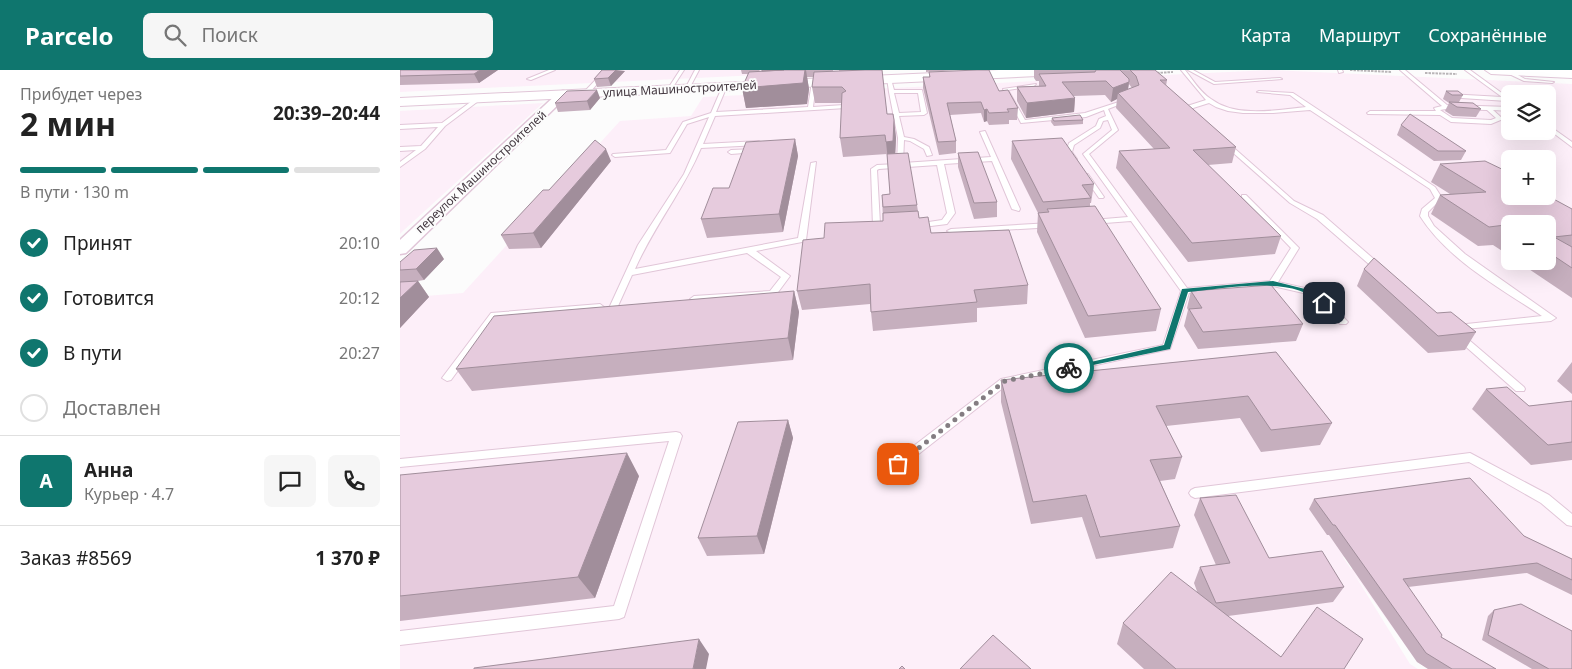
<!DOCTYPE html>
<html lang="ru">
<head>
<meta charset="utf-8">
<style>
	body { margin:0; font-family:"Noto Sans",sans-serif; background:#f6f6f6; color:#222; height:100vh; display:flex; flex-direction:column; font-size:19px; white-space:nowrap }
	* { box-sizing:border-box; margin:0 }
	p { font-size:16px; color:#767676 }
	.icon { flex:none; width:28px; height:28px; fill:none; stroke:currentColor; stroke-width:2; stroke-linecap:round; stroke-linejoin:round }
	.map { position:relative; flex:1; overflow:hidden }
	.sheet { display:flex; flex-direction:column; background:#fff; width:400px }
	.sheet>* { flex:none }
	.fabs { position:absolute; left:1101px; top:15px; display:grid; gap:10px }
	.fabs a { display:grid; place-items:center; width:55px; height:55px; border-radius:8px; background:#fff; box-shadow:0 5px 20px #0002; font-size:25px }
	.pin { position:absolute; display:grid; place-items:center; width:42px; height:42px; color:#fff; margin:-21px; border-radius:10px; box-shadow:0 2px 8px #0006 }
	.courier { position:absolute; display:grid; place-items:center; width:50px; height:50px; margin:-25px; border:4px solid #0f766e; border-radius:50%; background:#fff; color:#222; box-shadow:0 1px 6px #0007 }
	.summary em { font-style:normal; font-weight:700 }
	.summary div { display:flex; flex-direction:column-reverse }
	.summary { display:flex; align-items:center; justify-content:space-between; height:85px; padding:0 20px }
	h1 { font-size:32px; font-weight:700; line-height:38px }
	.bar { display:grid; grid-template-columns:repeat(4,1fr); gap:8px 5px; align-content:center; height:60px; padding:0 20px }
	.bar i { height:6px; border-radius:4px; background:#e0e0e0 }
	.bar .active { background:#0f766e }
	.bar p { grid-column:span 4 }
	.line { display:flex; align-items:center; gap:12px; padding:0 20px; border-top:1px solid #e0e0e0 }
	.line div { flex:1 }
	.round { display:grid; place-items:center; flex:none; width:52px; height:52px; border-radius:8px; background:#f6f6f6 }
	ol { padding:0 20px; list-style:none }
	li { display:flex; align-items:center; gap:15px; height:55px }
	li p { margin-inline-start:auto }
	li .icon { padding:5px; border-radius:50%; background:#0f766e; color:#fff; stroke-width:4 }
	li:last-child { color:#767676 }
	li i { width:28px; height:28px; border:2px solid #e0e0e0; border-radius:50% }
	header { display:flex; align-items:center; gap:30px; box-sizing:border-box; height:70px; padding:0 25px; background:#0f766e; color:#fff }
	header strong { font-size:24px }
	nav { display:flex; gap:28px; margin-inline-start:auto; font-size:18px }
	.search { width:350px; height:45px; background:#f6f6f6; display:flex; align-items:center; gap:12px; box-sizing:border-box; padding:0 18px; border-radius:8px; color:#767676; font-size:19px }
	main { display:flex; flex:1; min-height:0 }
	.map>svg:first-child { display:block }
</style>
</head>
<body>
<header>
<strong>Parcelo</strong>
<div class="search"><svg class="icon" aria-label="search" viewBox="0 0 24 24"><circle cx="10" cy="10" r="6"/><path d="M15 15l6 6"/></svg>Поиск</div>
<nav><a>Карта</a><a>Маршрут</a><a>Сохранённые</a></nav>
</header>
<main>
<section class="sheet">
<div class="summary"><div><h1>2 мин</h1><p>Прибудет через</p></div><em>20:39–20:44</em></div>
<div class="bar"><i class="active"></i><i class="active"></i><i class="active"></i><i></i><p>В пути · 130 m</p></div>
<ol>
<li><svg class="icon" aria-label="check" viewBox="0 0 24 24"><path d="M5 12l5 5 9-10"/></svg>Принят<p>20:10</p></li>
<li><svg class="icon" aria-label="check" viewBox="0 0 24 24"><path d="M5 12l5 5 9-10"/></svg>Готовится<p>20:12</p></li>
<li><svg class="icon" aria-label="check" viewBox="0 0 24 24"><path d="M5 12l5 5 9-10"/></svg>В пути<p>20:27</p></li>
<li><i></i>Доставлен</li>
</ol>
<div class="line" style="height:90px"><b class="round" style="background:#0f766e;color:#fff">А</b><div><b>Анна</b><p>Курьер · 4.7</p></div><a class="round"><svg class="icon" aria-label="chat" viewBox="0 0 24 24"><path d="M4 5h16v11H9l-5 4z"/></svg></a><a class="round"><svg class="icon" aria-label="phone" viewBox="0 0 24 24"><path d="M5 4h4l2 5-3 2q2 4 5 5l2-3 5 2v4C11 20 4 13 5 4z"/></svg></a></div>
<div class="line" style="height:65px"><div>Заказ #8569</div><b>1 370 ₽</b></div>
</section>
<div class="map">
<svg width="1172" height="599" viewBox="0 0 1172 599">
	<rect width="100%" height="100%" fill="#fcfcfc"/>
	<!-- built -->
	<path fill="#fdeff9" fill-rule="evenodd" d="M0,0H466L0,22Z
		M871,0L1172,14V499L1106,466L943,487L951,499L1118,477L1172,504V599H1028L1017,592L953,502L1010,594L1018,599H0V228L63,223L220,51L291,46L303,27ZM1110,24H1148V61H1110ZM1110,89H1148V126H1110ZM1110,154H1148V191H1110Z
		M143,33L4,160L0,164V41Z"/>
	<g fill="none" stroke-linecap="round" stroke-linejoin="round">
		<defs>
			<path id="service" d="M149,0H155L131,10L127,9Z
				M205,0H210L188,24H184V22Z
				M280,0H284L271,20H267Z
				M295,0H299L289,19H285Z
				M781,0H785C793,10 800,22 811,29C836,48 877,40 906,37L890,25L857,22L859,21L893,23L1035,117L1042,128L1028,142V146L1034,156L1065,184L1156,248L1151,251L1054,260L1052,258L1054,256L1057,255L1142,246C1100,218 1048,190 1020,146L1022,139L1035,128L1030,119L910,40L873,43H843L828,41L816,37L809,33L790,39L794,43L789,44L783,38L784,37L806,30Z
				M788,0H793L815,12L880,8L882,9L814,14Z
				M938,0H942L943,2L939,3Z
				M1000,0H1005L1047,35L1110,37V41L1093,40L1103,49L1091,54L1051,52L1040,45L968,44L967,43L970,41H1036L1034,38L1042,36ZM1046,39L1087,40L1096,48L1091,50L1052,48L1040,40Z
				M1065,0H1070L1110,29L1107,31L1046,27L1048,24L1102,27Z
				M1105,0H1109L1125,9L1154,12L1152,13L1124,11L1105,2Z
				M487,8L491,9L494,20H522L527,43L524,45L499,46L504,67L514,69L529,77L532,85L527,86L524,79L510,71L504,70L503,93L591,87L580,62L585,61L620,139L619,141L612,139L592,91L544,94L555,143L547,154L515,158V154L542,150L547,143L537,95L479,99L477,100L480,154L487,158L483,160L473,157L471,99L477,95L497,94L498,68L489,22ZM494,23H518L521,42L499,43Z
				M414,11L416,12L413,37L444,35L446,36V38L315,46L303,74L359,71L362,73L359,75L301,78C283,121 254,156 235,199L398,168L411,93L416,92L406,170L402,172L356,181L390,206L376,225L294,232L290,229L294,226L370,221L381,207L347,183L232,205L218,236L217,238H211L210,236L238,175L284,104L309,47L287,54L270,83L215,87L212,85L213,84L266,80L283,52L311,43L323,15L327,16L316,42L408,37L412,12Z
				M636,14L634,16L608,20L625,50L685,43L731,28V30L708,39L718,60L689,84L787,218L870,211L891,178L842,127V125H846L899,178L878,212L918,221L948,252L946,254H940L912,225L873,216L789,223L770,279L608,314L502,397L498,399L494,397L492,394L494,391L601,309L763,275L781,221L731,151L692,154L688,152L692,150L728,147L683,84L712,60L708,50L703,51L700,58L674,75L672,82L677,89L676,90H672L666,82L669,73L696,56L699,49L706,46L704,40L686,47L621,53L603,19Z
				M76,28L81,29L45,56L25,79L0,97V92L16,80L0,81V77L21,76L38,57L0,59V55L42,53Z
				M1148,55L1172,72V77L1148,59Z
				M822,71H826L894,131L923,145L984,198V202H978L917,149L890,133L822,73Z
				M355,79L358,81L357,82L331,84L328,82L331,80Z
				M684,104H688L704,127L703,128H699L683,105Z
				M651,153H654V157L551,163L547,161L551,159Z
				M200,234L204,237L203,239L97,247L51,310L47,311L42,308L91,243Z
				M1059,263L1062,264L1124,317L1125,319L1124,321H1116L1056,268L1054,266Z
				M276,362L280,363L282,366L224,547L219,549L0,575V561L214,536L269,371L0,397V389Z
				M1070,383L1149,425L1172,444V456L1167,455L1141,433L1069,392L795,428L791,426L789,423L791,420L795,418Z"/>
			<path id="minor" d="M163,21L167,22V26L6,183L0,184V170L159,22Z"/>
			<path id="secondary" d="M599,0H686L680,4L0,36V28Z
				M1085,0H1172V8L1091,4Z"/>
		</defs>
		<!-- service casing -->
		<use href="#service" stroke="#e1c6d8" stroke-width="2"/>
		<!-- minor casing -->
		<use href="#minor" stroke="#e1c6d8" stroke-width="3"/>
		<!-- secondary casing -->
		<use href="#secondary" stroke="#e1c6d8" stroke-width="2"/>
		<!-- path -->
		<path stroke="#b9b5b8" stroke-width="2" stroke-dasharray="2.5 1" stroke-linecap="butt" d="M950,0L992,2
			M757,3L773,2
			M1025,3L1057,4"/>
		<!-- service -->
		<use href="#service" fill="#fff" fill-rule="evenodd"/>
		<!-- minor -->
		<use href="#minor" fill="#fff" fill-rule="evenodd"/>
		<!-- secondary -->
		<use href="#secondary" fill="#fff" fill-rule="evenodd"/>
	</g>
	<!-- wall -->
	<path fill="#c6afbe" fill-rule="evenodd" d="M0,0H98L79,13L0,15Z
		M341,0H360L359,1H362V0H433V1H439V0H482L487,44L494,50L496,68L495,84L517,135L519,148L531,163L628,215L627,234L577,238V252L473,261L471,242L470,234L402,240L397,221L424,168L483,151L482,125L490,124L487,84L443,87L440,68L442,33H415L412,17L414,7H407L409,19L407,34L346,38L342,18L348,4H342Z
		M526,0H559L526,2Z
		M634,0H755L767,10L766,16L836,77L832,93L808,95L881,166L875,184L788,192L716,98L719,81L754,79L716,38L717,29L711,32L705,25L673,26L675,28L674,42L626,48L617,31V17L639,16V11H636L634,8ZM729,14L732,18L728,19Z
		M225,1L211,16L197,17L194,9Z
		M529,2L599,21L618,38L617,50H609V54L589,55L587,51L584,52L581,43L550,45L556,71V83L539,85L523,18V7H529Z
		M1046,21L1063,25L1059,32L1081,39L1076,47L1053,46L1045,41L1049,33L1043,29Z
		M200,28L190,40L158,42L155,33Z
		M652,48L683,50V54L654,56L651,52Z
		M1001,55L1066,81L1061,90L1034,91L997,65Z
		M395,69L398,86L383,162L307,168L301,149L329,118Z
		M612,71L694,114L691,133H690V136L761,239L756,261L685,268L637,162L638,143L611,89Z
		M558,83L597,132V147L574,149L558,97Z
		M211,91L141,178L109,179L101,165L149,120Z
		M1040,94L1110,126L1172,139V228L1117,191H1148V154H1110V186L1093,175L1078,176L1031,144L1040,125L1050,124L1031,112Z
		M44,189L24,210L18,211L29,227L0,258V192Z
		M964,199L1037,243L1076,262L1065,280L1028,283L957,216Z
		M394,221L399,242L393,290L72,321L56,299Z
		M791,221L903,254L896,271L798,279L784,256L788,240L787,238Z
		M876,282L932,353L920,375L861,382L840,348L766,356L782,387L775,409L760,411L780,456L773,478L696,489L682,447L631,454L601,332V310Z
		M1172,292V324L1157,311Z
		M1086,319L1129,336L1172,331V390L1131,395L1072,339Z
		M388,350L393,368L364,484L307,486L298,468Z
		M0,405L239,406L195,528L0,551Z
		M800,428L869,488L944,517L933,532L828,546L881,587L944,599H744L717,574L723,553L798,524L794,513L800,497L816,495L794,445Z
		M914,429L1124,466L1172,489V525L1127,503L1008,517L1041,567L1096,599H1028L1017,592L929,465H927L909,439Z
		M1094,540L1172,599H1132L1082,570L1088,546Z"/>
	<!-- shaded-wall -->
	<path fill="#a18e9b" d="M80,0H98L79,13L74,4Z
		M216,0L225,1L211,16L208,8Z
		M406,0L409,19L407,34L346,38L342,18Z
		M729,12L727,26L718,23L717,29L711,32L713,18Z
		M197,20L200,28L190,40L187,31Z
		M675,28L674,42L626,48L627,33Z
		M587,39V51L584,52V40Z
		M494,50L496,68L495,90L488,91L486,72Z
		M395,69L398,86L383,162L379,144Z
		M206,79L211,91L141,178L133,163Z
		M37,178L44,189L24,210L16,199Z
		M18,211L29,227L0,258V228Z
		M394,221L399,242L393,290L388,268Z
		M388,350L393,368L364,484L357,466Z
		M227,383L239,406L195,528L178,507Z
		M299,569L309,584L306,599H293Z"/>
	<!-- building -->
	<path fill="#e6cbdd" stroke="#a18e9b" d="M0,0H80L74,4L0,6Z
		M202,0H216L208,8L194,9Z
		M362,0H384L362,1Z
		M384,0H405L403,13L342,18L349,2Z
		M465,0H482L487,44H493L494,50L493,71L486,72L485,65L440,68L442,23L446,21L442,17H412L414,2Z
		M577,0H589L599,21L608,20L618,38L607,39L609,42L589,43L587,39L584,40L581,32L547,33L556,71L538,72L523,7H530L529,2Z
		M696,0H720L729,9V12L713,18L706,11L662,12L675,28L627,33L617,17L646,16L639,4L695,2Z
		M730,0H755L767,10H760L836,77L793,80L881,166L792,173L719,81L770,78L718,23L739,15L736,6Z
		M197,20L187,31L155,33L167,21Z
		M1046,21H1058L1063,25H1052Z
		M1049,32L1073,33L1081,39L1057,37Z
		M1010,44L1066,81H1038L1001,55Z
		M680,45L683,50L654,51L652,48Z
		M662,68L694,114L682,115L691,128L643,132L612,71Z
		M395,69L379,144L301,149L313,118H329L346,72Z
		M195,70L206,79L133,163L101,165L143,120H149Z
		M578,82L597,132L574,133L558,83Z
		M508,83L517,135L483,137L482,125L490,124L487,84Z
		M1085,91L1110,103V126H1148L1172,139V165L1154,167L1172,177V198L1148,182V154H1110V159L1105,155L1089,157L1040,125L1086,122L1040,94Z
		M695,136L761,239L688,246L638,143L649,142L647,139Z
		M518,141L519,148L528,147L531,163L609,160L628,215L574,220L577,232L471,242L470,214L397,221L403,170L424,168L425,153L483,151V143Z
		M37,178L16,199L0,200V192L14,180Z
		M974,188L1037,243L1051,242L1076,262L1038,266L964,199Z
		M18,211L0,228V212Z
		M871,215L903,254L803,262L789,239L802,238L791,221Z
		M394,221L388,268L56,299L94,246Z
		M876,282L932,353L871,360L848,326L756,336L782,387L750,390L780,456L700,467L686,425L633,432L601,310Z
		M1107,317L1129,336L1172,331V372L1148,375L1086,319Z
		M388,350L357,466L298,468L338,352Z
		M227,383L178,507L0,526V405Z
		M1070,408L1124,466L1172,489V510L1137,493L1003,509L1042,565L1041,567L1096,599H1052L1026,583L935,455H933L914,429Z
		M836,425L869,488L922,481L944,517L816,533L800,497L830,493L800,428Z
		M771,502L881,587L917,537L963,569L944,599H776L723,553Z
		M1121,534L1172,561V599H1149L1088,565L1094,540Z
		M593,565L631,599H560Z
		M299,569L293,599H74V598Z
		M502,596L505,599H499Z"/>
	<!-- route -->
	<path fill="#0f766e" d="M873,211L917,222L928,233L922,234C893,204 826,219 788,222L770,279L669,300L665,298L764,275L782,219Z"/>
	<g fill="none" stroke-linecap="round" stroke-linejoin="round">
		<!-- done -->
		<path stroke="#847d82" stroke-width="5" stroke-dasharray="0 9" d="M498,394L605,311L669,298"/>
	</g>
	<g text-anchor="middle" stroke-width="4" stroke-linejoin="round" paint-order="stroke">
		<!-- far-street labels -->
		<g font-size="12" fill="#433840" stroke="#fcfcfc">
			<text transform="translate(280 19) rotate(-3)" y="4">улица Машиностроителей</text>
			<text transform="translate(81 102) rotate(-43)" y="4">переулок Машиностроителей</text>
		</g>
	</g>
</svg>
<div class="fabs">
<a><svg class="icon" aria-label="layers" viewBox="0 0 24 24"><path d="M12 4l9 5-9 5-9-5zM3 14l9 5 9-5"/></svg></a>
<a>+</a>
<a>−</a>
</div>
<div class="pin" style="left:498px;top:394px;background:#ea580c"><svg class="icon" aria-label="bag" viewBox="0 0 24 24"><path d="M5 8h14l-1 12H6zM9 8a3 3 0 0 1 6 0"/></svg></div>
<div class="pin" style="left:924px;top:233px;background:#1f2937"><svg class="icon" aria-label="home" viewBox="0 0 24 24"><path d="M3 11l9-7 9 7M6 9v11h12V9"/></svg></div>
<div class="courier" style="left:669px;top:298px"><svg class="icon" aria-label="bike" viewBox="0 0 24 24"><circle cx="6" cy="16" r="4"/><circle cx="18" cy="16" r="4"/><path d="M6 16l4-8h5l3 8M10 8l3 8H6M13 5h3"/></svg></div>
</div>
</main>
</body>
</html>
